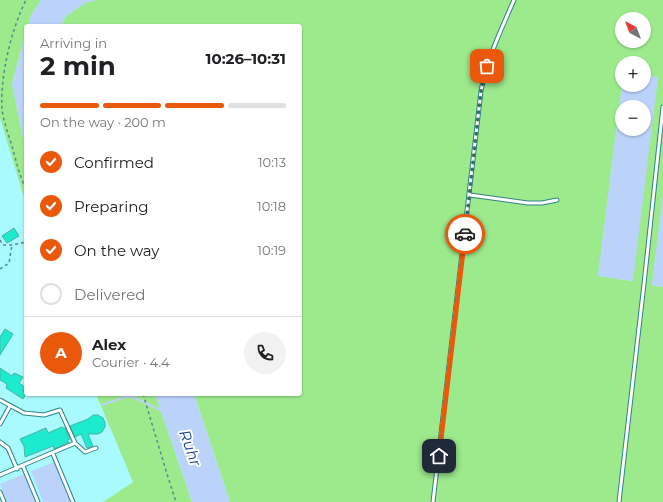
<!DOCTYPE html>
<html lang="en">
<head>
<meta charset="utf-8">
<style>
	body { margin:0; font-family:Montserrat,sans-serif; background:#f2f2f2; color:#202124; height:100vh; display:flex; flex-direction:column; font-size:15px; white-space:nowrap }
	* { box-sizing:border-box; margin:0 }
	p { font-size:13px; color:#757577 }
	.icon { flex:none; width:22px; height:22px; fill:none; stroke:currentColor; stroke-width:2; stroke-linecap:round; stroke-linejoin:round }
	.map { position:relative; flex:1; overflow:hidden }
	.panel { position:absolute; left:24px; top:24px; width:278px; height:372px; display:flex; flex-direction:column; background:#fff; border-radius:4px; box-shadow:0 1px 3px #0004 }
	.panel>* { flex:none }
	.needle { width:26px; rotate:318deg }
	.tools { position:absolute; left:615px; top:12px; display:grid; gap:8px }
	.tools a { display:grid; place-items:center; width:36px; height:36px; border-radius:50%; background:#fff; box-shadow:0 1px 3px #0004; font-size:20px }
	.pin { position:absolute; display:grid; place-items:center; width:34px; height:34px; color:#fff; margin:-17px; border-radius:8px; box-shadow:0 2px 6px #0006 }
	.courier { position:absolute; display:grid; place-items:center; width:40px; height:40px; margin:-20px; border:3px solid #ea580c; border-radius:50%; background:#fff; color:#222; box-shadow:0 1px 5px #0007 }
	.summary em { font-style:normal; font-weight:700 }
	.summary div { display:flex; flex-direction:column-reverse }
	.summary { display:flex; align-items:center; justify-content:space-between; height:68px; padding:0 16px }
	h1 { font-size:26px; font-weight:700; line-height:30px }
	.bar { display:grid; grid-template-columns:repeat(4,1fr); gap:6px 4px; align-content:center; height:48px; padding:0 16px }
	.bar i { height:5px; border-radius:3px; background:#e0e0e0 }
	.bar .selected { background:#ea580c }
	.bar p { grid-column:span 4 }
	.line { display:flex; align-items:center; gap:10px; padding:0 16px; border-top:1px solid #e0e0e0 }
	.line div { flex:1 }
	.round { display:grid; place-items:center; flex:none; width:42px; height:42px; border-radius:21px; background:#f2f2f2 }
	ol { padding:0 16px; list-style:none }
	li { display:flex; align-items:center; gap:12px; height:44px }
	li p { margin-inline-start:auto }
	li .icon { padding:4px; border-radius:50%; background:#ea580c; color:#fff; stroke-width:4 }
	li:last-child { color:#757577 }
	li i { width:22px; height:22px; border:2px solid #e0e0e0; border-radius:50% }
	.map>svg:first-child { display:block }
</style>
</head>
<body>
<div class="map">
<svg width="663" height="502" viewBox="0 0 663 502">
	<rect width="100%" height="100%" fill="#a8fafe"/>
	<!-- green -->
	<path fill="#9dea8d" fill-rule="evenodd" d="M0,0H41L31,15L28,26H26V32L12,84L26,152V200L23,194L0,118Z
		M96,0H663V195L652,285L663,287V502H230L194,394H300V26H61L65,17L85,3ZM622,19H644V41H622ZM622,63H644V76L658,77L632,281L598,276L622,85Z
		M96,394H155L192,502H103L133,482Z"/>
	<!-- water -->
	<path fill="#bbd3fa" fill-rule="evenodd" d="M41,0H96L85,3L65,17L61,26H28L31,15Z
		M26,32V152L12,84Z
		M644,76L658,77L633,281L598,276L622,85H644ZM622,107H644V129H622Z
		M663,195V287L652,285Z
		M155,394H194L230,502H192Z
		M54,462L71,502H43L31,471Z
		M24,474L35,502H7L0,484Z"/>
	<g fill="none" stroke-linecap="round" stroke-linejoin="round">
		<!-- stream -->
		<path stroke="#bbd3fa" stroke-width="2" d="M102,405L125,397H133L162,411"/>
	</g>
	<!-- building -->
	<path fill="#1cebcf" stroke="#4bb3a1" d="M14,228L19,236L7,243L2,236Z
		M5,329L13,334L0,355V337Z
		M0,368L12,376L14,373L23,377L19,383L25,387L23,391L26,394L23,399L9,390L6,388L7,384L0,380Z
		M93,415H98L103,418L105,423V427L102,432L98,434H88L93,446L87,448L81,434L75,437L70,426L88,419Z
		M62,427L63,428H65L70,439L67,440L69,442L54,449L53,446L25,457L24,446L20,439L46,428L48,433Z"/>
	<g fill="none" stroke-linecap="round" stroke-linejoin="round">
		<defs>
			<path id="lane" d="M470,195L528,203H542L557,200
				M0,400L24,413L44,415L60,410L75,443L85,452L96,448
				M0,424L10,406
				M0,442L8,448L17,469
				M53,454L73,502
				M23,466L38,502
				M0,475L75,443
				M0,492L4,502
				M433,502L481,91C487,59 501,30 514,0
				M619,502L644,284L663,107"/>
		</defs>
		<!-- lane casing -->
		<use href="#lane" stroke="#2e8287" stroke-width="5"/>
		<!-- path -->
		<path stroke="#528b8e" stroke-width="1.5" stroke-dasharray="3 3" stroke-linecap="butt" d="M26,189C19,175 16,160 12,146C8,134 4,122 2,110C0,76 11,30 26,0
			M0,240L3,245H12L26,242
			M0,269L9,263L12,245
			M143,394L167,474L176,502"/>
		<!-- lane -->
		<use href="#lane" stroke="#fff" stroke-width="3"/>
	</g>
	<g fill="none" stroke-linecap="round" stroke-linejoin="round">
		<!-- done -->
		<path stroke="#3b6d70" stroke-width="4" stroke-dasharray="0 7.2" d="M465,234L481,91L487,66"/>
		<!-- route -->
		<path stroke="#ea580c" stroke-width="5" d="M439,456L465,234"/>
	</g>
	<g text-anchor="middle" stroke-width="4" stroke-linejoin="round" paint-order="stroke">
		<!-- water labels -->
		<g font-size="15" font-style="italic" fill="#0e4091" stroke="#fff">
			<text transform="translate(190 448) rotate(70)" y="5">Ruhr</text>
		</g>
	</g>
</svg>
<div class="tools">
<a><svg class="needle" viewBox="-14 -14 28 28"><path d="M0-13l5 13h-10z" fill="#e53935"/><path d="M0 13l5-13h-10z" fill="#757577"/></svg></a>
<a>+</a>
<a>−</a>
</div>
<div class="pin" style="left:487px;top:66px;background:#ea580c"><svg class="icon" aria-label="bag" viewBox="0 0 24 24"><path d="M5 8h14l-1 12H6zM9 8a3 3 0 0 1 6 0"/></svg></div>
<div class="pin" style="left:439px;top:456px;background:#1f2937"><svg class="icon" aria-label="home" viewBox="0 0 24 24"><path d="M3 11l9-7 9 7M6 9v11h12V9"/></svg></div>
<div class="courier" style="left:465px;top:234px"><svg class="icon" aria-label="car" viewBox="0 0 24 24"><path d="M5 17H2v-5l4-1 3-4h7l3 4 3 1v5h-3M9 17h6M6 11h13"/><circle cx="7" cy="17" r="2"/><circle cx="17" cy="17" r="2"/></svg></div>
<section class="panel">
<div class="summary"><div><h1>2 min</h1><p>Arriving in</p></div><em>10:26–10:31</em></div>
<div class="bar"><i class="selected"></i><i class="selected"></i><i class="selected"></i><i></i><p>On the way · 200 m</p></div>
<ol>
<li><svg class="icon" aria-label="check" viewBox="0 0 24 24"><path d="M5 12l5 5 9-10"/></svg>Confirmed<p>10:13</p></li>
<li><svg class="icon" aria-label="check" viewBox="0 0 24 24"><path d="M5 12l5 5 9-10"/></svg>Preparing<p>10:18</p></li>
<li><svg class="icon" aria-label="check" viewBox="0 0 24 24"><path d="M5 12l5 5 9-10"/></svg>On the way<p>10:19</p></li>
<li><i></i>Delivered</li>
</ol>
<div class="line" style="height:72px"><b class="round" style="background:#ea580c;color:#fff">A</b><div><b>Alex</b><p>Courier · 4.4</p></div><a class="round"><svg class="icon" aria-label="phone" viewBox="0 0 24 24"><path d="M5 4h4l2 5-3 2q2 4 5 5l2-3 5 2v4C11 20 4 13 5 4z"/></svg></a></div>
</section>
</div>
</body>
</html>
